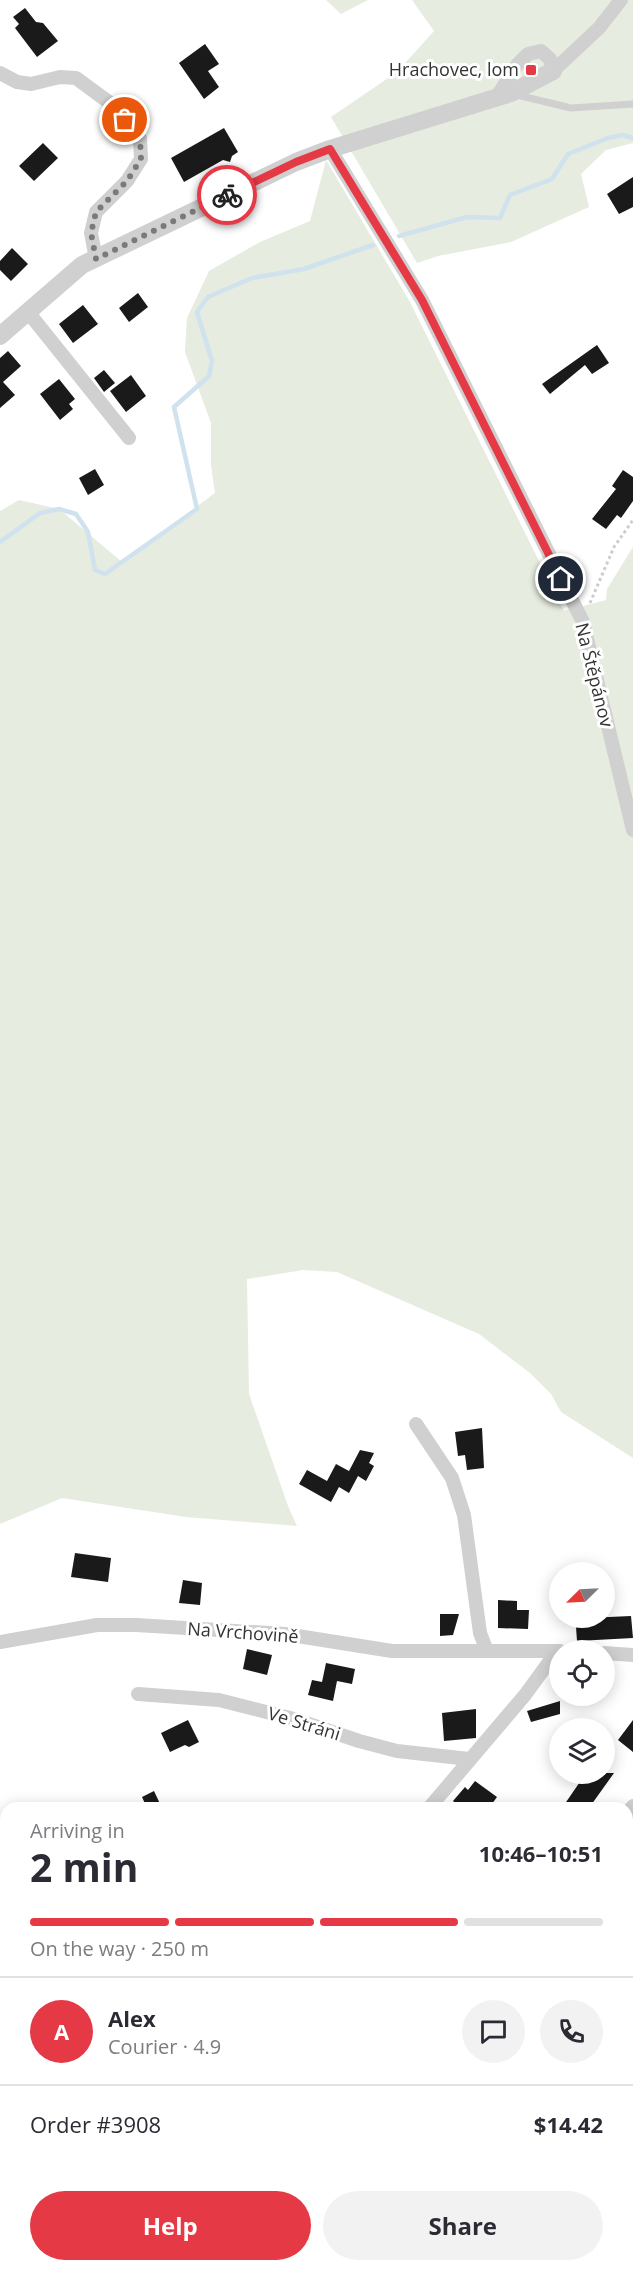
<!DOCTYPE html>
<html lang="en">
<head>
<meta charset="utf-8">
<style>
	body { margin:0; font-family:"Open Sans",sans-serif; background:#f2f2f3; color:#2b2b33; height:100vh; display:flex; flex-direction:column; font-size:22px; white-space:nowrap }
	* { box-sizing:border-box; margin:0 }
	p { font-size:20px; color:#7c7c81 }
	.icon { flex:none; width:33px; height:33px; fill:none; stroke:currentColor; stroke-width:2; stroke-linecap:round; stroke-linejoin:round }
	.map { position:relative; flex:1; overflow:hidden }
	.sheet { position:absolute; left:0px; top:1802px; width:633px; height:470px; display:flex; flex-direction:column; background:#fff; border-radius:18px 18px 0 0; box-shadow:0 3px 15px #0003 }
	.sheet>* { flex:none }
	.needle { width:39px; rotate:246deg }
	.fabs { position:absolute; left:549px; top:1562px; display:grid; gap:12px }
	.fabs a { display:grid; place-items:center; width:66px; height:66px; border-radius:50%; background:#fff; box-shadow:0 3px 15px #0003; font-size:30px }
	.pin { position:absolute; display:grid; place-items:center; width:51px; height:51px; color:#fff; margin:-26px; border:3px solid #fff; border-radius:50%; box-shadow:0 2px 6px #0007 }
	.courier { position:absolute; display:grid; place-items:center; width:60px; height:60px; margin:-30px; border:4px solid #e63946; border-radius:50%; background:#fff; color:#222; box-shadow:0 2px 8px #0007 }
	.headline em { font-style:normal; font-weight:700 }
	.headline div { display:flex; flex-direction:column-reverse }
	.headline { display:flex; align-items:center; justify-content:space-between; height:102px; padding:0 30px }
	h1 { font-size:39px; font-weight:700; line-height:45px }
	.bar { display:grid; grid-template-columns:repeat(4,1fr); gap:9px 6px; align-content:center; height:72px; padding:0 30px }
	.bar i { height:8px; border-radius:4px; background:#e1e1e2 }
	.bar .current { background:#e63946 }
	.bar p { grid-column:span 4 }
	.line { display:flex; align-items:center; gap:15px; padding:0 30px; border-top:2px solid #e1e1e2 }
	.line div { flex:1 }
	.round { display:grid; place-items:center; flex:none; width:63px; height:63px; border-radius:32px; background:#f2f2f3 }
	.button { display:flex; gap:12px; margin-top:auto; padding:12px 30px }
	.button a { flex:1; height:69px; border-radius:36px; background:#e63946; color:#fff; font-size:24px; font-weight:700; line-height:69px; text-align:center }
	.button a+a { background:#f2f2f3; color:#2b2b33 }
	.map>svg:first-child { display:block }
</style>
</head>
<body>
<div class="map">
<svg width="633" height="2270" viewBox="0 0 633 2270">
	<rect width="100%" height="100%" fill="#fff"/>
	<!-- green -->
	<path fill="#e6ecdf" d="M326,0H368L341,14Z
		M412,0H633V143L606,150L581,174L589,207L511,242L438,256L417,263L331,117L397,72L434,31Z
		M326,160L410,302L564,611L606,600L607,589L633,547V1458L561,1412L551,1394L530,1373L479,1334L337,1272L303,1270L247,1279L249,1394L288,1506L297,1526L186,1517L62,1498L0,1524V511L19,500L59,509L122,562L215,493L211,465V423L185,352L187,318L209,271L260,242L310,221Z"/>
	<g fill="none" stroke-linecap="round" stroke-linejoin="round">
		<!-- stream -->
		<path stroke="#cfe2ee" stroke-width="4.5" d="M399,236L467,217L500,218L510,195L552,179L568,154L608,138L622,135L633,138
			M0,542L40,513L59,509L76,514L88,532L95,570L105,574L197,509L174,407L209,376L212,361L197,312L208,297L252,278L304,269L373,245"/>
	</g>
	<!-- building -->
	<path fill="#1a1a1a" d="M25,8L36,22L43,23L58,41L37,57L15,28L19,24L13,17Z
		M205,44L219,64L208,71L219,87L204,99L179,63Z
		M224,128L238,152L232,156L230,162L223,160L184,182L171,158Z
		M43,143L58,158L34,181L19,166Z
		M633,177V207L619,214L607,194Z
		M12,248L28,264L11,281L0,270V261Z
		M138,293L148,307L129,322L119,308Z
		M83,305L98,324L73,343L59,324Z
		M597,345L609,363L592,374L585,365L550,394L542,384Z
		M8,351L21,366L3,382L15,395L0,408V358Z
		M104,370L115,383L104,392L94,378Z
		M131,375L146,396L126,412L110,391Z
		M59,379L75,399L69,404L73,409L60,420L40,394Z
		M95,469L104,485L88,495L79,478Z
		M623,470L633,477V501L621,518L617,515L606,529L592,519L616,489L612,486Z
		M482,1428L484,1468L467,1470L465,1455L458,1456L455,1432Z
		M360,1450L374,1453L369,1463L374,1466L366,1481L358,1476L349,1493L339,1487L331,1502L299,1484L307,1470L327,1481L336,1464L349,1471Z
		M75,1553L111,1558L108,1582L71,1577Z
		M183,1580L202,1583L200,1605L179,1603Z
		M498,1600L517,1601V1610H529L528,1629L498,1628Z
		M440,1614H459L453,1635L440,1636Z
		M631,1616L633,1638L577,1641L576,1627L587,1626V1618Z
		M247,1649L272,1655L267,1675L243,1669Z
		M326,1663L355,1669L352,1684L337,1681L333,1701L308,1695L312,1680L322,1682Z
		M560,1701V1714L531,1722L527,1711Z
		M476,1709V1738L444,1741L442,1713Z
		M188,1720L199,1742L189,1747L185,1745L170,1752L161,1733Z
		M633,1720V1752L618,1740Z
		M586,1773H614L589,1808H562Z
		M475,1781L497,1797L489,1808H461L453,1801L465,1787L468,1790Z
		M154,1791L162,1808H147L142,1797Z"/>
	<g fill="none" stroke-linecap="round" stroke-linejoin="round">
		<!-- path -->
		<path stroke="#cdcdcd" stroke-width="3" stroke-dasharray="3 3" stroke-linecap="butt" d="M590,603L614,547L633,520"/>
		<!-- service -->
		<path stroke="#d0d0d0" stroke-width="7" d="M517,95L571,108L633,104"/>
		<!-- minor -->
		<path stroke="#d0d0d0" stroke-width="14" d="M553,71L599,28L621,0
			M0,73L17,82L31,84L60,77L76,78L110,103L140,138L141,159L127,181L96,212L91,233L96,259
			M496,98L517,65L528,54L541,51L550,59L553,71
			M330,149L422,300L583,622L633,830
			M28,312L129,438
			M416,1424L452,1478L464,1515L480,1633L487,1651
			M0,1642L97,1625H136L285,1634L392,1651H560
			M604,1653L633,1655
			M138,1694L219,1700L294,1719L359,1741L397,1751L469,1759
			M429,1808L525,1695L557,1651
			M627,1814L633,1806
			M14,2270L16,2265
			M71,2270L76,2265
			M472,2270V2265"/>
		<!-- tertiary -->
		<path stroke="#d0d0d0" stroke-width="18" d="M0,336L82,265L296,162L330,149L511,93L553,71"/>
	</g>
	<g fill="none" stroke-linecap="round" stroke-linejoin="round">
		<!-- done -->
		<path stroke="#7a7a7a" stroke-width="6" stroke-dasharray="0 10.8" d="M125,120L140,138L141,159L127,181L96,212L91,233L96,259L227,195"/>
		<!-- route -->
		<path stroke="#e63946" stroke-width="8" d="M227,195L296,162L330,149L422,300L561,579"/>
	</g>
	<!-- markers -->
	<rect fill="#e63946" stroke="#fff" stroke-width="2" x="525" y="64" width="12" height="12" rx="3"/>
	<g text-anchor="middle" stroke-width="6" stroke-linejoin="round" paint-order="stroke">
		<!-- poi labels -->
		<g font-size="18" fill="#333" stroke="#fff" text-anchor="end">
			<text x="519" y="76">Hrachovec, lom</text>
		</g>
		<!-- street labels -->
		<g font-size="18" fill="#333" stroke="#fff">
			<text transform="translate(594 675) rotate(76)" y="6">Na Štěpánov</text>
			<text transform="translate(243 1633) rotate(4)" y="6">Na Vrchovině</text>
			<text transform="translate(304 1724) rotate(17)" y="6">Ve Stráni</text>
		</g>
	</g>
</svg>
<div class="fabs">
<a><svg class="needle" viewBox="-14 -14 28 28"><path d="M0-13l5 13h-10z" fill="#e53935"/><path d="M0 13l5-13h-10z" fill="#7c7c81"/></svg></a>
<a><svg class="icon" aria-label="locate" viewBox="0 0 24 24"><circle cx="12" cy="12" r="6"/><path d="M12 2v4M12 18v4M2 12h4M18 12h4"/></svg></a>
<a><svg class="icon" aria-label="layers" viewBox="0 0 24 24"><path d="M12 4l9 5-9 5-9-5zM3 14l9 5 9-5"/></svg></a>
</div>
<div class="pin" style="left:125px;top:120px;background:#ea580c"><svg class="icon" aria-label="bag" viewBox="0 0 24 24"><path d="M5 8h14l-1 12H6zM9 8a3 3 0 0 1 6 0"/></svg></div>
<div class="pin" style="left:561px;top:579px;background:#1f2937"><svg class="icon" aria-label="home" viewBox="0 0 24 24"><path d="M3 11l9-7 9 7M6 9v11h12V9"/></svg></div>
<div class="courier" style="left:227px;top:195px"><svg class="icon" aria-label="bike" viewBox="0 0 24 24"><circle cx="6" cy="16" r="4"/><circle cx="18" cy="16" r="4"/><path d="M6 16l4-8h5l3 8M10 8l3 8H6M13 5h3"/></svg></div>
<section class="sheet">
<div class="headline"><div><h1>2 min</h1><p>Arriving in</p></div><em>10:46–10:51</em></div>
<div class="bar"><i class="current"></i><i class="current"></i><i class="current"></i><i></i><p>On the way · 250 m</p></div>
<div class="line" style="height:108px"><b class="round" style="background:#e63946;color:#fff">A</b><div><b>Alex</b><p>Courier · 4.9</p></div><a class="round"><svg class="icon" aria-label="chat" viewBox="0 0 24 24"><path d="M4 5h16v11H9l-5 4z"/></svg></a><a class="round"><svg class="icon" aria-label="phone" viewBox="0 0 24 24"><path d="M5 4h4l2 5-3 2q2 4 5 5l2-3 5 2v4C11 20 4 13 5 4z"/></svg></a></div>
<div class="line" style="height:78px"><div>Order #3908</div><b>$14.42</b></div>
<div class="button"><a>Help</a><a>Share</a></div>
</section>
</div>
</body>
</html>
